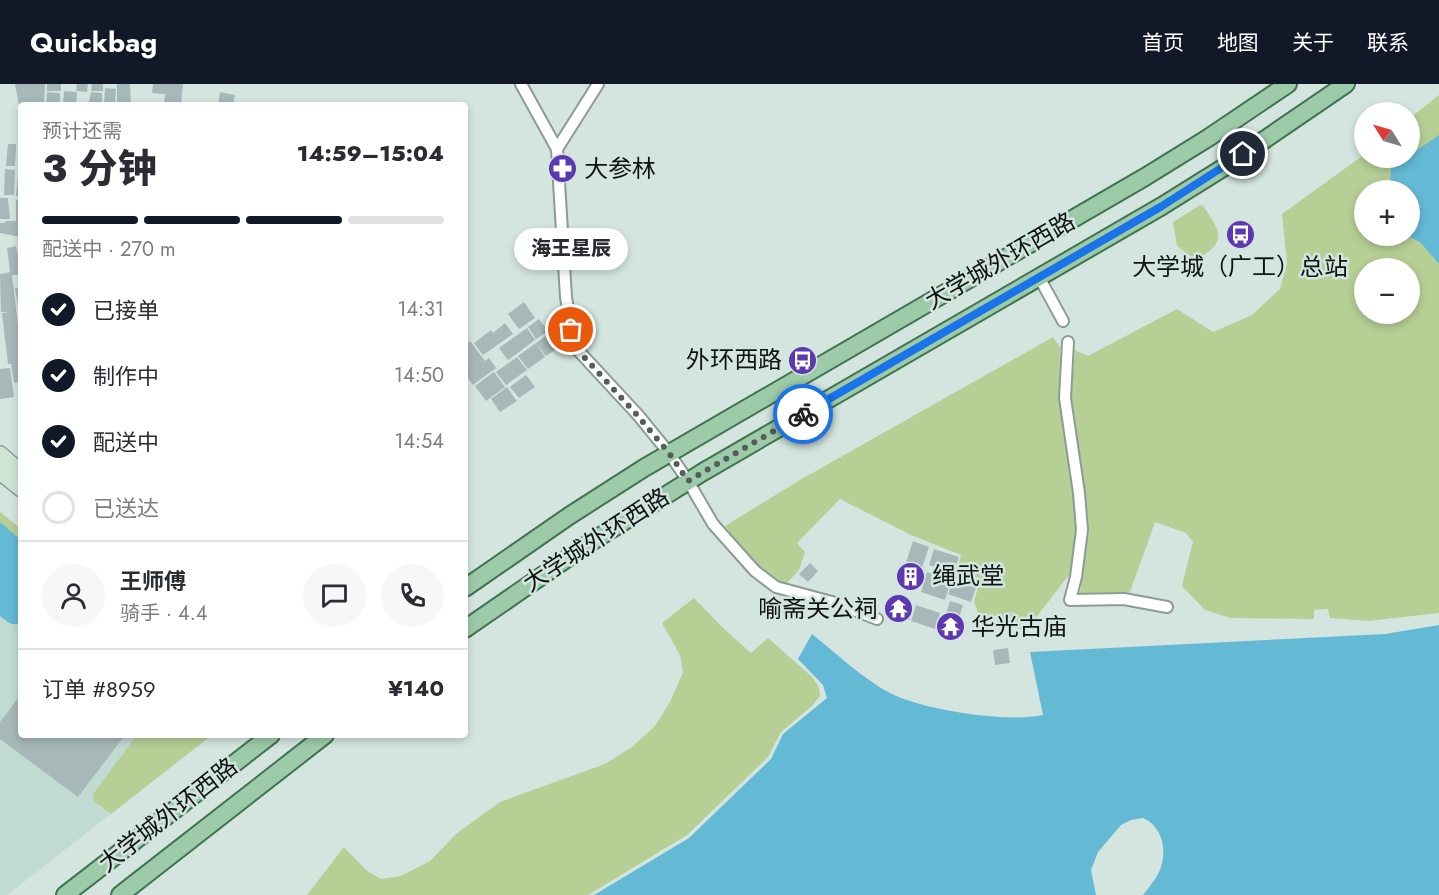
<!DOCTYPE html>
<html lang="zh">
<head>
<meta charset="utf-8">
<style>
	body { margin:0; font-family:Jost,"Noto Sans SC",sans-serif; background:#f7f7f7; color:#2b2b33; height:100vh; display:flex; flex-direction:column; font-size:22px; white-space:nowrap }
	* { box-sizing:border-box; margin:0 }
	p { font-size:20px; color:#7c7c81 }
	.icon { flex:none; width:33px; height:33px; fill:none; stroke:currentColor; stroke-width:2; stroke-linecap:round; stroke-linejoin:round }
	.map { position:relative; flex:1; overflow:hidden }
	.details { position:absolute; left:18px; top:18px; width:450px; height:636px; display:flex; flex-direction:column; background:#fff; border-radius:6px; box-shadow:0 3px 9px #0003 }
	.details>* { flex:none }
	.needle { width:39px; rotate:307deg }
	.buttons { position:absolute; left:1354px; top:18px; display:grid; gap:12px }
	.buttons a { display:grid; place-items:center; width:66px; height:66px; border-radius:50%; background:#fff; box-shadow:0 3px 9px #0003; font-size:30px }
	.pin { position:absolute; display:grid; place-items:center; width:51px; height:51px; color:#fff; margin:-26px; border:3px solid #fff; border-radius:50%; box-shadow:0 2px 6px #0007 }
	.courier { position:absolute; display:grid; place-items:center; width:60px; height:60px; margin:-30px; border:4px solid #1a73e8; border-radius:50%; background:#fff; color:#222; box-shadow:0 2px 8px #0007 }
	.bubble { position:absolute; height:42px; border-radius:21px; background:#fff; box-shadow:0 3px 9px #0003; font-size:20px; font-weight:800; line-height:42px; text-align:center }
	.summary em { font-style:normal; font-weight:800 }
	.summary div { display:flex; flex-direction:column-reverse }
	.summary { display:flex; align-items:center; justify-content:space-between; height:102px; padding:0 24px }
	h1 { font-size:39px; font-weight:800; line-height:45px }
	.bar { display:grid; grid-template-columns:repeat(4,1fr); gap:9px 6px; align-content:center; height:72px; padding:0 24px }
	.bar i { height:8px; border-radius:4px; background:#e1e1e2 }
	.bar .selected { background:#111827 }
	.bar p { grid-column:span 4 }
	.line { display:flex; align-items:center; gap:15px; padding:0 24px; border-top:2px solid #e1e1e2 }
	.line div { flex:1 }
	.round { display:grid; place-items:center; flex:none; width:63px; height:63px; border-radius:32px; background:#f7f7f7 }
	ol { padding:0 24px; list-style:none }
	li { display:flex; align-items:center; gap:18px; height:66px }
	li p { margin-inline-start:auto }
	li .icon { padding:6px; border-radius:50%; background:#111827; color:#fff; stroke-width:4 }
	li:last-child { color:#7c7c81 }
	li i { width:33px; height:33px; border:3px solid #e1e1e2; border-radius:50% }
	header { display:flex; align-items:center; gap:36px; box-sizing:border-box; height:84px; padding:0 30px; background:#111827; color:#fff }
	header strong { font-size:28px }
	nav { display:flex; gap:33px; margin-inline-start:auto; font-size:21px }
	.map>svg:first-child { display:block }
</style>
</head>
<body>
<header>
<strong>Quickbag</strong>
<nav><a>首页</a><a>地图</a><a>关于</a><a>联系</a></nav>
</header>
<div class="map">
<svg width="1439" height="811" viewBox="0 0 1439 811">
	<rect width="100%" height="100%" fill="#d4e5df"/>
	<!-- built -->
	<path fill="#c1dad2" d="M0,428L21,445V651H212L7,811H0Z"/>
	<!-- green -->
	<path fill="#b5cf95" fill-rule="evenodd" d="M1439,11V529L1368,537L1330,534L1328,525L1314,526V535L1231,534L1205,526L1182,502L1193,458L1186,449L1155,438L1130,508L1080,509L1088,447L1071,315L1075,266L1088,272L1177,225L1213,248L1252,231L1280,205L1287,179L1282,130L1365,70V74H1410V34ZM1365,106H1410V152H1365ZM1365,184H1410V230H1365Z
		M1200,121L1203,122C1222,149 1227,158 1196,176L1177,162L1173,138Z
		M1053,253L1060,263L1059,312L1075,414L1077,445L1069,491L1027,545H1018L1013,528L994,532L996,546L983,541L974,518L978,503L954,495L961,471L911,451L840,415L797,459L805,468L799,486L786,500C762,495 740,460 725,442L800,396Z
		M0,428L21,445V456L0,438Z
		M694,514L724,545L751,569L768,554L811,592L819,603L820,612L812,622L781,648L768,673L687,751L588,811H307L344,763L367,787L381,795L401,792L430,777L456,750L500,718L605,680L632,663L655,642L671,616L683,588L680,571L662,539Z
		M137,651H212L111,730L94,717L93,710Z"/>
	<!-- water -->
	<path fill="#64b9d5" d="M1439,51V180L1420,158L1408,152H1410V106H1390L1391,84L1406,74H1410V71Z
		M0,438L21,456V538C12,544 7,537 0,532Z
		M1439,541V811H1143C1149,803 1158,793 1161,783C1167,765 1162,742 1143,734L1131,736L1121,741L1098,768L1091,786L1096,811H594L689,754L771,675L783,650L827,614L823,601L798,575L812,550C836,569 863,595 890,609C923,626 1007,639 1043,631L1030,568L1385,550Z"/>
	<!-- building -->
	<path fill="#a7b8b8" d="M15,0H45L44,21H19Z
		M47,0H61V7H47Z
		M77,0H88L87,8L76,7Z
		M92,0H103V7H91Z
		M117,0H130L131,20L117,21Z
		M153,0H183L181,21H164L165,10L152,9Z
		M105,4L116,5L115,21H104Z
		M64,7L77,8L76,21H63Z
		M47,8L60,9V21H46Z
		M91,8L102,9V21H88Z
		M220,8L235,11L233,21H218Z
		M8,60H16L15,82H6Z
		M5,85L15,86L14,111H4Z
		M18,92H21V112H16Z
		M0,114H8L10,135H0Z
		M16,116H21V153L0,149V139H5V137H16Z
		M16,162L18,172L21,171V184L18,185V191H12L21,266V278L19,279L21,297L14,299L11,280H8L2,229L11,228H1L0,190L10,188L7,164Z
		M15,204H21V221H18Z
		M524,218L535,234L519,245L508,230Z
		M539,235L548,247L536,255L528,243Z
		M505,239L513,250L483,271L474,259L491,246L493,249Z
		M527,244L535,256L508,276L499,264Z
		M550,249L559,263L546,272L536,259Z
		M470,257L485,277L489,274L496,284L473,301L465,290V261Z
		M536,259L545,273L528,285L518,272Z
		M517,273L527,286L506,301L496,288Z
		M10,284L14,313L0,315V285Z
		M494,288L505,303L486,317L475,302Z
		M526,291L535,303L519,314L510,303Z
		M507,303L517,317L500,328L491,315Z
		M913,457L929,463L915,505L899,500Z
		M934,465L959,473L953,489L929,481Z
		M810,479L818,487L808,498L799,490Z
		M927,488L951,496L945,516L921,508Z
		M953,496L976,504L971,518L948,510Z
		M894,515L910,521L906,533L910,534V536L889,530Z
		M950,517L963,521L959,534L946,530Z
		M916,521L940,529L935,545L911,537Z
		M1012,529L1015,543L999,546L996,532Z
		M945,534L958,538L954,551L936,545L937,543L941,545Z
		M1008,564L1010,579L995,581L993,566Z
		M21,610V651H125L78,713L0,655V638Z"/>
	<g fill="none" stroke-linecap="round" stroke-linejoin="round">
		<defs>
			<path id="minor" d="M521,0L557,65L566,213L574,262L638,331L669,369L688,397L713,440L755,487L776,503L839,520L877,535
				M557,65L598,0
				M1039,193L1063,237
				M1068,258L1065,314L1079,409L1082,446L1076,493L1070,516L1124,515L1167,523"/>
			<path id="secondary" d="M0,370L21,388
				M0,388L21,405"/>
			<path id="primary" d="M465,504L569,432L644,384L1145,93L1208,54L1288,0
				M465,545L588,460L703,388L1162,122L1226,82L1346,0
				M65,811L271,651
				M120,811L325,651"/>
		</defs>
		<!-- minor casing -->
		<use href="#minor" stroke="#8b9b96" stroke-width="14"/>
		<!-- secondary casing -->
		<use href="#secondary" stroke="#8b9b96" stroke-width="18"/>
		<!-- primary casing -->
		<use href="#primary" stroke="#40744f" stroke-width="20"/>
		<!-- minor -->
		<use href="#minor" stroke="#fff" stroke-width="10"/>
		<!-- secondary -->
		<use href="#secondary" stroke="#cee5d4" stroke-width="15"/>
		<!-- primary -->
		<use href="#primary" stroke="#9dcba9" stroke-width="16"/>
	</g>
	<g fill="none" stroke-linecap="round" stroke-linejoin="round">
		<!-- done -->
		<path stroke="#535d5a" stroke-width="6" stroke-dasharray="0 10.8" d="M571,246L574,262L638,332L669,369L688,397L803,330"/>
		<!-- route -->
		<path stroke="#1a73e8" stroke-width="8" d="M803,330L1162,122L1243,70"/>
	</g>
	<!-- icons -->
	<defs>
		<symbol id="pharmacy-disc" viewBox="-11 -11 22 22"><circle r="9.5" fill="#5d39b1" stroke="#d4e5df"/><path d="M-2-6h4v4h4v4h-4v4h-4v-4h-4v-4h4Z" fill="#fff"/></symbol>
		<symbol id="bus-disc" viewBox="-11 -11 22 22"><circle r="9.5" fill="#5d39b1" stroke="#d4e5df"/><path d="M-5-6H5V4H4V6H2V4H-2V6H-4V4H-5ZM-3.5-4V0h7V-4ZM-3.5 1.2v1.5H-2V1.2ZM2 1.2v1.5H3.5V1.2Z" fill="#fff"/></symbol>
		<symbol id="building-disc" viewBox="-11 -11 22 22"><circle r="9.5" fill="#5d39b1" stroke="#d4e5df"/><path d="M-4-6H4V6H1V3H-1V6H-4ZM-2.5-4.3h1.7v1.8h-1.7ZM.8-4.3h1.7v1.8H.8ZM-2.5-1h1.7V.8h-1.7ZM.8-1h1.7V.8H.8Z" fill="#fff"/></symbol>
		<symbol id="temple-disc" viewBox="-11 -11 22 22"><circle r="9.5" fill="#5d39b1" stroke="#d4e5df"/><path d="M0-6L5-2H3V0L6.5 2.5H4V6H1.5V3h-3V6H-4V2.5H-6.5L-3 0V-2H-5Z" fill="#fff"/></symbol>
	</defs>
	<g fill-rule="evenodd">
		<use href="#pharmacy-disc" x="546" y="68" width="33" height="33"/>
		<use href="#bus-disc" x="1224" y="134" width="33" height="33"/>
		<use href="#bus-disc" x="786" y="260" width="33" height="33"/>
		<use href="#building-disc" x="894" y="476" width="33" height="33"/>
		<use href="#temple-disc" x="882" y="508" width="33" height="33"/>
		<use href="#temple-disc" x="934" y="526" width="33" height="33"/>
	</g>
	<g text-anchor="middle" stroke-width="5" stroke-linejoin="round" paint-order="stroke">
		<!-- poi labels -->
		<g font-size="24" fill="#0e1412" stroke="#d4e5df" text-anchor="start">
			<text x="584" y="93">大参林</text>
			<text x="1240" y="191" text-anchor="middle">大学城（广工）总站</text>
			<text x="782" y="284" text-anchor="end">外环西路</text>
			<text x="932" y="500">绳武堂</text>
			<text x="878" y="533" text-anchor="end">喻斋关公祠</text>
			<text x="971" y="551">华光古庙</text>
		</g>
		<!-- street labels -->
		<g font-size="24" fill="#0e1412" stroke="#d4e5df">
			<text transform="translate(1000 177) rotate(-30)" y="8">大学城外环西路</text>
			<text transform="translate(596 456) rotate(-33)" y="8">大学城外环西路</text>
			<text transform="translate(168 731) rotate(-38)" y="8">大学城外环西路</text>
		</g>
	</g>
</svg>
<div class="buttons">
<a><svg class="needle" viewBox="-14 -14 28 28"><path d="M0-13l5 13h-10z" fill="#e53935"/><path d="M0 13l5-13h-10z" fill="#7c7c81"/></svg></a>
<a>+</a>
<a>−</a>
</div>
<div class="pin" style="left:571px;top:246px;background:#ea580c"><svg class="icon" aria-label="bag" viewBox="0 0 24 24"><path d="M5 8h14l-1 12H6zM9 8a3 3 0 0 1 6 0"/></svg></div>
<div class="pin" style="left:1243px;top:70px;background:#1f2937"><svg class="icon" aria-label="home" viewBox="0 0 24 24"><path d="M3 11l9-7 9 7M6 9v11h12V9"/></svg></div>
<div class="courier" style="left:803px;top:330px"><svg class="icon" aria-label="bike" viewBox="0 0 24 24"><circle cx="6" cy="16" r="4"/><circle cx="18" cy="16" r="4"/><path d="M6 16l4-8h5l3 8M10 8l3 8H6M13 5h3"/></svg></div>
<div class="bubble" style="left:514px;top:144px;width:114px">海王星辰</div>
<section class="details">
<div class="summary"><div><h1>3 分钟</h1><p>预计还需</p></div><em>14:59–15:04</em></div>
<div class="bar"><i class="selected"></i><i class="selected"></i><i class="selected"></i><i></i><p>配送中 · 270 m</p></div>
<ol>
<li><svg class="icon" aria-label="check" viewBox="0 0 24 24"><path d="M5 12l5 5 9-10"/></svg>已接单<p>14:31</p></li>
<li><svg class="icon" aria-label="check" viewBox="0 0 24 24"><path d="M5 12l5 5 9-10"/></svg>制作中<p>14:50</p></li>
<li><svg class="icon" aria-label="check" viewBox="0 0 24 24"><path d="M5 12l5 5 9-10"/></svg>配送中<p>14:54</p></li>
<li><i></i>已送达</li>
</ol>
<div class="line" style="height:108px"><a class="round"><svg class="icon" aria-label="person" viewBox="0 0 24 24"><circle cx="12" cy="8" r="4"/><path d="M4 21q1-7 8-7t8 7"/></svg></a><div><b>王师傅</b><p>骑手 · 4.4</p></div><a class="round"><svg class="icon" aria-label="chat" viewBox="0 0 24 24"><path d="M4 5h16v11H9l-5 4z"/></svg></a><a class="round"><svg class="icon" aria-label="phone" viewBox="0 0 24 24"><path d="M5 4h4l2 5-3 2q2 4 5 5l2-3 5 2v4C11 20 4 13 5 4z"/></svg></a></div>
<div class="line" style="height:78px"><div>订单 #8959</div><b>¥140</b></div>
</section>
</div>
</body>
</html>
